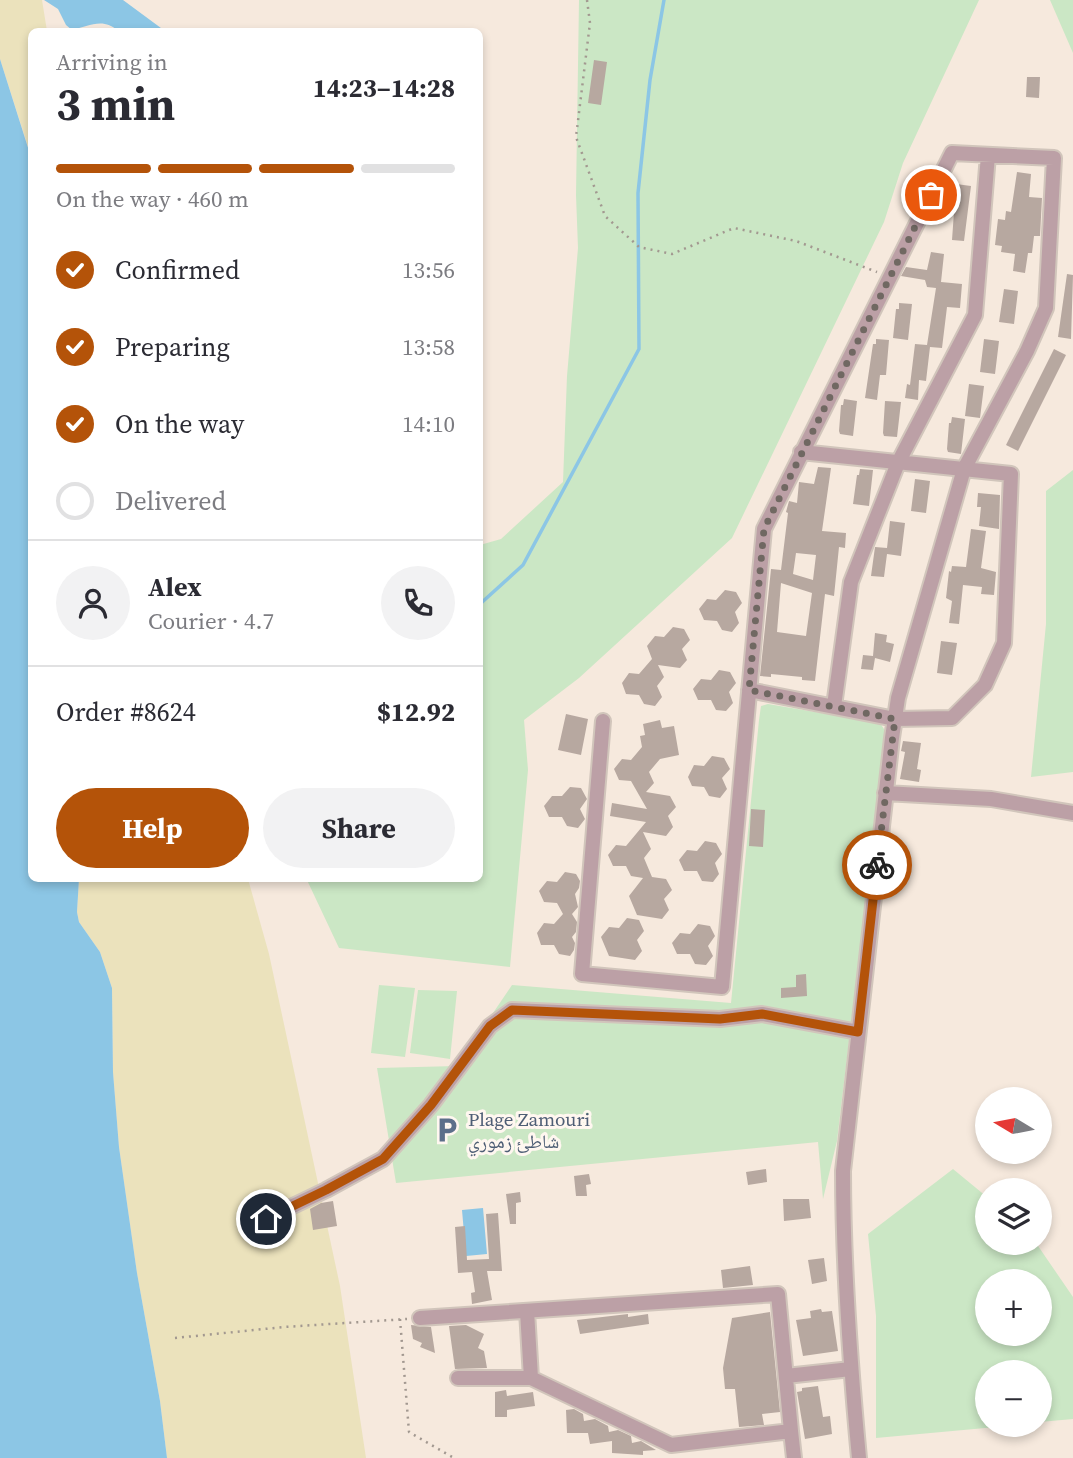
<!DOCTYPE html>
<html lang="en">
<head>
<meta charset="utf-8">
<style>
	body { margin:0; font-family:"Source Serif 4","Noto Naskh Arabic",serif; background:#f2f2f3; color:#2b2b33; height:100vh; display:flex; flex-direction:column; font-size:26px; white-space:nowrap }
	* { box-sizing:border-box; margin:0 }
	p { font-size:23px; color:#7c7c81 }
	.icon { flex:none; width:38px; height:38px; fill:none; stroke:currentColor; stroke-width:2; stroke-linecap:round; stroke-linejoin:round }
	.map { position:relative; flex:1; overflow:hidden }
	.side { position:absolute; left:28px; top:28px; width:455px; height:854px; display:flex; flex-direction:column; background:#fff; border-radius:10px; box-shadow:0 4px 10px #0003 }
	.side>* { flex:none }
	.needle { width:46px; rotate:280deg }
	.buttons { position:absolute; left:975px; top:1087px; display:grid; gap:14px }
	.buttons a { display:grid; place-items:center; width:77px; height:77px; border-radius:50%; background:#fff; box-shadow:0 4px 10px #0003; font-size:35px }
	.pin { position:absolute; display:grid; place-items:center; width:60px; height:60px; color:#fff; margin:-30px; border:4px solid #fff; border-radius:50%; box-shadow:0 2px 7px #0007 }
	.courier { position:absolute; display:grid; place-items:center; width:70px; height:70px; margin:-35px; border:5px solid #b45309; border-radius:50%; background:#fff; color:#222; box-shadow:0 2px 9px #0007 }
	.overview em { font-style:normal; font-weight:700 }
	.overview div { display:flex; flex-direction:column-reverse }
	.overview { display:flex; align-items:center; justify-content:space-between; height:119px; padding:0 28px }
	h1 { font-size:46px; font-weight:700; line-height:52px }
	.bar { display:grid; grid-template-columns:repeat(4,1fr); gap:10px 7px; align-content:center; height:84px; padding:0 28px }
	.bar i { height:9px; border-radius:5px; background:#e1e1e2 }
	.bar .active { background:#b45309 }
	.bar p { grid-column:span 4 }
	.line { display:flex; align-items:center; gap:18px; padding:0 28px; border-top:2px solid #e1e1e2 }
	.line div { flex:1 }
	.round { display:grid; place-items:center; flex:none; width:74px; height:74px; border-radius:37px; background:#f2f2f3 }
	ol { padding:0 28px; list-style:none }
	li { display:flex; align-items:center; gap:21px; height:77px }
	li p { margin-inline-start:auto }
	li .icon { padding:7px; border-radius:50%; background:#b45309; color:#fff; stroke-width:4 }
	li:last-child { color:#7c7c81 }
	li i { width:38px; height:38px; border:4px solid #e1e1e2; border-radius:50% }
	.cta { display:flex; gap:14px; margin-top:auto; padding:14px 28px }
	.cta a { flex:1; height:80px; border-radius:42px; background:#b45309; color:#fff; font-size:28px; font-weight:700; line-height:80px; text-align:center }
	.cta a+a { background:#f2f2f3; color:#2b2b33 }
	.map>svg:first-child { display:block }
</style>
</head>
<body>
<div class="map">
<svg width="1073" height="1458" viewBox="0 0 1073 1458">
	<rect width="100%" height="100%" fill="#f6e9dd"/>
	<!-- green -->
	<path fill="#cbe7c5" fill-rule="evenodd" d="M579,0H979L903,163L884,222L732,538L579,678L524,720L528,770L510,967L339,948L306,878H480V545L501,539L563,482L567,376L578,248L576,195Z
		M1050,0H1073V53Z
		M1073,470V772L1031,777L1046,624V491Z
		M768,704L880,723L886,732L837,1141L823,1199L818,1142L396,1183L377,1068L457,1066L512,985L731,1003L759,720L761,706Z
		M379,985L415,988L405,1057L371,1053Z
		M418,990L457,991L450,1059L410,1053Z
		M953,1169L987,1197V1242L1036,1243L1073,1297V1419L1040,1422V1372H987V1424L1018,1425L876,1438V1316L868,1234ZM1040,1281V1334H987V1281Z"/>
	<!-- sand -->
	<path fill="#ebe2bc" d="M0,0H42L47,31L32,32L31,169L30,153L0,59Z
		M79,879H248L269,954L340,1286L366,1458H167L160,1401L137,1273L119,1147L113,1072L112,988L100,952L79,922L77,912Z"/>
	<!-- water -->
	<path fill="#8cc6e5" d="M44,0H123L165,31H118C104,17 88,26 72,30L66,25L58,9Z
		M0,59L30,154L32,169V878L79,879L77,912L79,922L100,952L112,988L113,1072L119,1147L137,1273L160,1401L167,1458H0Z
		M483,1208L487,1254L466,1256L462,1210Z"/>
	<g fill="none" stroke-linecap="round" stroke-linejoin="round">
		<!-- stream -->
		<path stroke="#8cc6e5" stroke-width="3.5" d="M480,604L523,565L639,349L638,193L650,80L664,0"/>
	</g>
	<!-- building -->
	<path fill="#b7a8a0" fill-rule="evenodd" d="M594,60L607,62L601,105L588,103Z
		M1027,77H1040L1039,98L1026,97Z
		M1017,172L1031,174L1029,197L1042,198L1040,236H1034L1032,253H1028L1025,273L1013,271L1015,254L1001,252L1002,246L995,245L998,219L1005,220L1006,211L1011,212Z
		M956,184L971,186L964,241L952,240Z
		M931,252L944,254L941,282L962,284L960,308L947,307L942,348L930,347L926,381L919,380L918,400L905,398L907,384L910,385L915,344L927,345L936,288L927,287L925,280L901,276L906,267L927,270Z
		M1067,274L1073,275L1071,339L1058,337Z
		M1004,289L1018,291L1014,324L999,322Z
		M899,303L912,304L908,340L893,338L896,309H899Z
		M876,339L889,340L886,375H880L877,400L865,398L873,344H876Z
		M984,339L999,341L995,374L980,372Z
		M1054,349L1066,355L1018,451L1006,445Z
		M969,384L984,386L980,418L965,416Z
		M844,399L857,401L853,436L840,434L839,431L841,405H843Z
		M885,401L901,402L897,437L884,436L883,433Z
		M952,417L965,419L961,454L948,452L947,449L949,423H951Z
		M818,467L831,468L822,531L846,533L845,548L839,547L834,596L825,594L815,681L802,680V677L771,674V677L760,676L771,569L781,570L788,513L786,512L789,501L797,503L799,482L814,484ZM796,553L816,555L813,580L793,574ZM781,583L812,593L806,636L777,632Z
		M860,469L873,470L869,506L853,504L857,475H859Z
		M915,479L930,481L926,513L911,511Z
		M978,493L1000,495L999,529L979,526L981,507H977Z
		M890,521L905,523L901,556L887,554L884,577L871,576L875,547L887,548Z
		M971,529L986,531L981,568L996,572L994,595L981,594L982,587L963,585L959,624L949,623L952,601L946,598L949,571L951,572L952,566L966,567Z
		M725,590L736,592L742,603L735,612L739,623L732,632L722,630L717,621L704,620L699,609L707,599L716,600Z
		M673,627L684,629L690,640L682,649L687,660L680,668L658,665L664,677L657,686L662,697L655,706L644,704L639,695L626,694L622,683L629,673L639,674L652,659L647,646L655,636L664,637Z
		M875,633L887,635L886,642L894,644L890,662L875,658L873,670L861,669L863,655L873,656Z
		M941,641L957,643L952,675L937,673Z
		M719,670L730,672L736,683L729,692L733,703L726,711L716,710L711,700H698L693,689L701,679L711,680Z
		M566,714L588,719L581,755L558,750Z
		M660,720L662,728L674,726L679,755L660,759L649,772L654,783L646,792L670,796L676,807L668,816L673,827L666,836L643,832L651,849L644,858L652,877L666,879L672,890L664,899L669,910L662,919L637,915L629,896L643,878L631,876L626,866H613L608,855L616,845L626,846L646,822L610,816L612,803L647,809L631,781L619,780L614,769L622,759L631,760L642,747L640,736L645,735L643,724Z
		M903,741L921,743L917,769L921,770L919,782L900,779L905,752L901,751Z
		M712,756L724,758L730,769L722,778L727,789L720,798L709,796L704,787L692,786L688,777L694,765L704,766Z
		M570,787L581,788L587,799L580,809L585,819L578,828L567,826L562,817H549L544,806L552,796H562Z
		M751,809L765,810L763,847L749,846Z
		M705,841L716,843L722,854L715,863L719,874L713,882L702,881L697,871H684L679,860L687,850L697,851Z
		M565,872L576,874L580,881L579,888L575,894L578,907L572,914L577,922L576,932L572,937L575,943L574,950L570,956L559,954L554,945H541L537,933L544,923L554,924L563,914L557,903L544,902L539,891L547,881L557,882Z
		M627,918L639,920L644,931L637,940L642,951L635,960L609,956L601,937L609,927L619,928Z
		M698,924L710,926L715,936L708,946L713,956L706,965L695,964L690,954H677L672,943L680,933L690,934Z
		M806,974L807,996L781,998V988L796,987V975Z
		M766,1169L767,1182L748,1185L746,1172Z
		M589,1174L591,1184L586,1185L587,1196H576L574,1176Z
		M520,1192L521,1202L516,1203V1224H510L506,1194Z
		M783,1199H809L811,1218L784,1221Z
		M333,1201L337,1226L313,1230L310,1209L321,1203Z
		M498,1213L502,1271H487L492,1300L472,1304L471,1293L475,1292L472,1272L458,1273L455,1227L465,1226L467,1260L489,1259L486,1214Z
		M824,1258L827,1281L812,1284L808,1260Z
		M750,1266L753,1285L723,1288L721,1270Z
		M821,1309L822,1312L832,1311L838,1351L803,1356L796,1320L811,1318L810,1311Z
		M770,1312L780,1412L762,1414L764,1425L739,1427L735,1389H725L723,1368L732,1318Z
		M628,1314V1317L648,1314L649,1324L580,1334L577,1320Z
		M411,1325L431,1327L435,1353L420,1347L422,1343L413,1339Z
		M466,1325L484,1334L478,1348L484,1351L487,1368L455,1369L449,1326Z
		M818,1386L823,1417L830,1416L832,1434L805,1439L797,1392L802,1391V1388Z
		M506,1390L507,1396L533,1392L535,1406L507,1410V1417H495V1392Z
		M574,1409L583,1414L584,1421L595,1419L608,1426L609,1432L618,1430L631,1436L632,1443L641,1441L656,1450L643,1451V1455L612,1453V1441L590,1444L588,1433H567L566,1410Z"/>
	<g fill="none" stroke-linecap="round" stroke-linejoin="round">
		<defs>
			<path id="minor" d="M749,690L895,719L952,718L985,685L1004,643L1011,474L801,452
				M834,706L851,582L898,463L975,315L988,155
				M603,721L582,974L722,987L764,529L952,153L1054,158L1046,308L1027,351L964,469L898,698L892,738L843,1171C843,1267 850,1362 859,1458
				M885,793L991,799L1073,813
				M266,1219L326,1190L383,1159L431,1105L490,1026L512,1010L720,1019L762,1014L858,1032
				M420,1318L778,1294L791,1431L671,1445L531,1378
				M786,1376L851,1369
				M458,1378H531L527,1311
				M791,1431L794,1458"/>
		</defs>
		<!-- minor casing -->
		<use href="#minor" stroke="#d1c5bb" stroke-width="18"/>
		<!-- path -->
		<path stroke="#a29890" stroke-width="2.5" stroke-dasharray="2 5" stroke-linecap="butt" d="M587,0L590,23L576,137L605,216L639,247L672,254L734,228L796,241L877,272
			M400,1319L409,1432L454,1458
			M175,1338L284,1327L407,1319"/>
		<!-- minor -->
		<use href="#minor" stroke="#bca0a6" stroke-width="14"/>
	</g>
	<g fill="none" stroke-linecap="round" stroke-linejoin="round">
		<!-- done -->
		<path stroke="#706862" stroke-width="7" stroke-dasharray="0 12.6" d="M877,865L895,719L749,690L764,529L931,195"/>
		<!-- route -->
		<path stroke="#b45309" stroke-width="9" d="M266,1219L326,1190L383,1159L431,1105L490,1026L512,1010L720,1019L762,1014L858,1032L877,865"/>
	</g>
	<!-- icons -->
	<defs>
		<symbol id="parking-bare" viewBox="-9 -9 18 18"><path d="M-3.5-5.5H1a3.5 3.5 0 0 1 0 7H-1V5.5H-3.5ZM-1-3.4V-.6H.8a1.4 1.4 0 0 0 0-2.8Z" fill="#5c6f8a" stroke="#fff7f0" stroke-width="2.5" paint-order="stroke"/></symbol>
	</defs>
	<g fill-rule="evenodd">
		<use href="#parking-bare" x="428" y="1111" width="38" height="38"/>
	</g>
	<g text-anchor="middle" stroke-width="6" stroke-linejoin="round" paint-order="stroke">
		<!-- service labels -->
		<g font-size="19" fill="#4e5e75" stroke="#fff7f0" text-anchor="start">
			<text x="468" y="1126">Plage Zamouri<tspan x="468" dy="22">شاطئ زموري</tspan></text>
		</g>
	</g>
</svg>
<div class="buttons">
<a><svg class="needle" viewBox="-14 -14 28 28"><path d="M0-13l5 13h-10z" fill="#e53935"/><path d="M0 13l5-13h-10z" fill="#7c7c81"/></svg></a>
<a><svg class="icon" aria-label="layers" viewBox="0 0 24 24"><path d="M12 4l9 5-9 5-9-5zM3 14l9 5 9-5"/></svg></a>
<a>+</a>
<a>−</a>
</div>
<div class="pin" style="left:931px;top:195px;background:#ea580c"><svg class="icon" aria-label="bag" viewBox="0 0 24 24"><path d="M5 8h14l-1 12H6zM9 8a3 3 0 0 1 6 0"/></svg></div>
<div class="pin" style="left:266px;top:1219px;background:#1f2937"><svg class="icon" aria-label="home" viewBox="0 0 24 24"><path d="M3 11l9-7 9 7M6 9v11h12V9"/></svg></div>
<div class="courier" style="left:877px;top:865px"><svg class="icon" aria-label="bike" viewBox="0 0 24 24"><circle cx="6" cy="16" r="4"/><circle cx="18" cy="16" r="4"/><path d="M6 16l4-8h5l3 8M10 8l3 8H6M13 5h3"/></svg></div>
<section class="side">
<div class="overview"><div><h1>3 min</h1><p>Arriving in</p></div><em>14:23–14:28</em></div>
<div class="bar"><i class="active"></i><i class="active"></i><i class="active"></i><i></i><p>On the way · 460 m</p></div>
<ol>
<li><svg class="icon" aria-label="check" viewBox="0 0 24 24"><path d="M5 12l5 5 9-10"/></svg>Confirmed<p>13:56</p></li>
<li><svg class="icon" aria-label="check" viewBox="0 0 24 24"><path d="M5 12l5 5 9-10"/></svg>Preparing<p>13:58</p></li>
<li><svg class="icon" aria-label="check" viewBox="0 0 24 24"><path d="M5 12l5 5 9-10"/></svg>On the way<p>14:10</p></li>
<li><i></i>Delivered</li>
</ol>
<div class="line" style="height:126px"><a class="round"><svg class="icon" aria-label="person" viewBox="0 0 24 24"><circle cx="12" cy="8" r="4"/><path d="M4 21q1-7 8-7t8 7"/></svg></a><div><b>Alex</b><p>Courier · 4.7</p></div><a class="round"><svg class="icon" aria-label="phone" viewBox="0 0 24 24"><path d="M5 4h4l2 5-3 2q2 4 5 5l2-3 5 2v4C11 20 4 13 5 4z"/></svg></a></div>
<div class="line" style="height:91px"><div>Order #8624</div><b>$12.92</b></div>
<div class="cta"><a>Help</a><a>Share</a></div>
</section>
</div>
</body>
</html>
